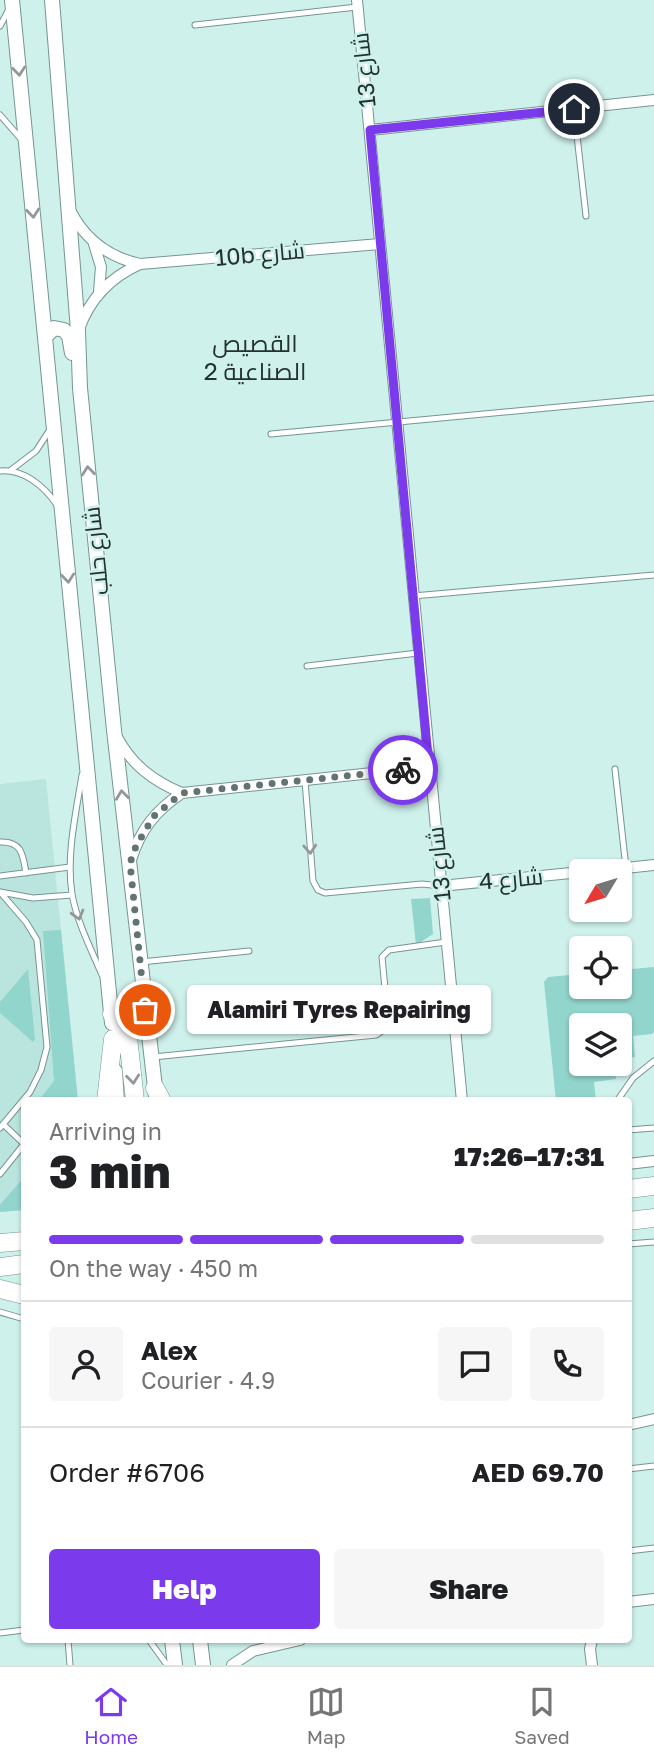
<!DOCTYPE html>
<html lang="en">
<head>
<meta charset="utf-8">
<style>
	body { margin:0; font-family:"Golos Text",Cairo,sans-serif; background:#f6f6f6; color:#202124; height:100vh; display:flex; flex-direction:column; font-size:26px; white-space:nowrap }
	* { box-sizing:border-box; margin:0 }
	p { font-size:23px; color:#757577 }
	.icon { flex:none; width:38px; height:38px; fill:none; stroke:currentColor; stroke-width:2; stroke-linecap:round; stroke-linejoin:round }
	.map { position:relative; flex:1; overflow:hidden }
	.side { position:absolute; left:21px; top:1097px; width:611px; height:546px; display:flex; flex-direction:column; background:#fff; border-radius:7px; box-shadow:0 2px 5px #0004 }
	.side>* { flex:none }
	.needle { width:46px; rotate:232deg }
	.controls { position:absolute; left:569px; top:859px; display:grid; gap:14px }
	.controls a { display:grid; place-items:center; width:63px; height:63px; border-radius:7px; background:#fff; box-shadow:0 2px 5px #0004; font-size:35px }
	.pin { position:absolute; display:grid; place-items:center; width:60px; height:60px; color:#fff; margin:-30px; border:4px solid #fff; border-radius:50%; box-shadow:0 2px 7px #0007 }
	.courier { position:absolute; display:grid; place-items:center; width:70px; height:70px; margin:-35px; border:5px solid #7c3aed; border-radius:50%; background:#fff; color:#222; box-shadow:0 2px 9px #0007 }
	.bubble { position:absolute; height:49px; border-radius:7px; background:#fff; box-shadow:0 2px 5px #0004; font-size:23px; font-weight:800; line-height:49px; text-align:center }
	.head em { font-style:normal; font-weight:800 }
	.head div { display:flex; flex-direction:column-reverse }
	.head { display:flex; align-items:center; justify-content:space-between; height:119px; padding:0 28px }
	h1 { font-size:46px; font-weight:800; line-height:52px }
	.bar { display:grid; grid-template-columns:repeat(4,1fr); gap:10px 7px; align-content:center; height:84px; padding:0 28px }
	.bar i { height:9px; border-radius:5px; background:#e0e0e0 }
	.bar .on { background:#7c3aed }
	.bar p { grid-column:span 4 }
	.line { display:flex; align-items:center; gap:18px; padding:0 28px; border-top:2px solid #e0e0e0 }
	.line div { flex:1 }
	.round { display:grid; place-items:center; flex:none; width:74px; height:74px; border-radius:7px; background:#f6f6f6 }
	.button { display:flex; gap:14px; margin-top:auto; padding:14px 28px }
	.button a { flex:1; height:80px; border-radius:7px; background:#7c3aed; color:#fff; font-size:28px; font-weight:800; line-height:80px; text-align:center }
	.button a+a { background:#f6f6f6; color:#202124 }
	.tabs { display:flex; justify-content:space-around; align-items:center; height:98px; border-top:2px solid #e0e0e0; background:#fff; font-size:19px; color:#757577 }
	.tabs a { display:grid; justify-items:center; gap:4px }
	.tabs .on { color:#7c3aed }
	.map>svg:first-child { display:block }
</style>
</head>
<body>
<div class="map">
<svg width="654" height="1665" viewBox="0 0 654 1665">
	<rect width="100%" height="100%" fill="#cff1ec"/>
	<!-- built -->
	<path fill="#bae4de" d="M46,779L78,1101H24V1210L0,1212V784Z"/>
	<!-- green -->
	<path fill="#92d5cd" d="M430,898L433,934L416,945L411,899Z
		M61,930L78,1101H38L54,1081L43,931Z
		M654,967V1032L652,1034L633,1036L635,1057L620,1058V1026H581V1064H614L616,1079L594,1082L596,1101H556L544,982L548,977L581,974V987H620V970Z
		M28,969L35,1039L33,1042L0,1013V1002Z
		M24,1177V1210L0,1212V1205Z"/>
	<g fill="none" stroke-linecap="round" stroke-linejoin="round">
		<defs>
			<path id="service" d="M195,25L357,7
				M0,26L9,9
				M574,109L586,216
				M0,115L21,139
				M271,434L654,398
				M11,470L36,451L49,431
				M0,471C24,469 44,486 57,505
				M413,596L654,575
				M307,666L418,653
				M615,769L626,868
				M82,775C76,813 66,855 72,894C77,922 91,949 102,975
				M305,781L313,881L318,890L325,893L422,884L441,886
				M0,842C22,841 23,855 26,873
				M0,876L70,867
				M0,892L26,922L37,940L47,1047L41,1070L30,1092L0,1128
				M0,892L33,898L72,895
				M141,962L249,951
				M153,1057L376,1035L385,1029L388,1020L382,957L389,950L446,942
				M617,1101L633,1078L654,1061
				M628,1130L654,1128
				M0,1174L24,1144L3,1124
				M628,1244L654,1242
				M0,1312L24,1319
				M628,1469L654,1466
				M628,1551L654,1548
				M0,1633L24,1630
				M68,1640L70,1665
				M149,1640L167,1665"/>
			<path id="minor" d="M357,0L462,1101
				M370,130L654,100
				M70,210C85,240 108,257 140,264L380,244
				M94,244L101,267L99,292
				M79,329C90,298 111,277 140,264
				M117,737C132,765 153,781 182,793
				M131,860C140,830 156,810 182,793L429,767
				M588,872L654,865
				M441,886L581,872
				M628,1164L654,1161
				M628,1425L654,1419
				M628,1602L654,1599
				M232,1665L253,1651L300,1640
				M592,1665L590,1649L592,1640"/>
			<path id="tertiary" d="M12,0L112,1023
				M52,0L78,331L80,388L114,730L156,1096
				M46,336L54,328L64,330L69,336L72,353
				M115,1071L117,1101
				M172,1640L175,1665
				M200,1640L203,1665"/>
			<path id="primary" d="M112,1014L128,1037L135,1101
				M155,1088L162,1101
				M106,1101L113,1039
				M628,1189L654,1186
				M628,1221L654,1218
				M0,1243L24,1241
				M0,1267L24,1264
				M0,1289L24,1295"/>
		</defs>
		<!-- service casing -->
		<use href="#service" stroke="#759591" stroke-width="7"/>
		<!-- minor casing -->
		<use href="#minor" stroke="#759591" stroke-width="12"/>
		<!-- tertiary casing -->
		<use href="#tertiary" stroke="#759591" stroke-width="16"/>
		<!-- primary casing -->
		<use href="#primary" stroke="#759591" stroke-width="19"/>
		<!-- service -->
		<use href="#service" stroke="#fff" stroke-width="5"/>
		<!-- minor -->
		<use href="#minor" stroke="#fff" stroke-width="10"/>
		<!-- tertiary -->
		<use href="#tertiary" stroke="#fff" stroke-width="14"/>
		<!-- primary -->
		<use href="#primary" stroke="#fff" stroke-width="18"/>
	</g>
	<!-- one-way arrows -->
	<defs><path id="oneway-chevron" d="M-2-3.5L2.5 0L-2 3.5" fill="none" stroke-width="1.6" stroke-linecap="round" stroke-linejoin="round" transform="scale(1.75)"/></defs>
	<g stroke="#929897">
		<use href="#oneway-chevron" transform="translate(19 71) rotate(84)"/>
		<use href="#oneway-chevron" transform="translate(33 213) rotate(84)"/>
		<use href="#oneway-chevron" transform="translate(88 471) rotate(-96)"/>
		<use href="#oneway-chevron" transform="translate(68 578) rotate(84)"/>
		<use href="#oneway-chevron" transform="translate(122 795) rotate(-97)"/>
		<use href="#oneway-chevron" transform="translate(310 849) rotate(86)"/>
		<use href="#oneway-chevron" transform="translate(78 915) rotate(74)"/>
		<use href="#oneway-chevron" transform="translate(133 1079) rotate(84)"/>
	</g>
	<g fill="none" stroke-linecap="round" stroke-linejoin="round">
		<!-- done -->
		<path stroke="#607471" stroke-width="7" stroke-dasharray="0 12.6" d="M145,1010L130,863L136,846L154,816L182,793L403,770"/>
		<!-- route -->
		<path stroke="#7c3aed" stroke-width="9" d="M403,770L429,768L370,130L574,109"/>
	</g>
	<g text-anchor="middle" stroke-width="5" stroke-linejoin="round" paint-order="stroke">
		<!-- street labels -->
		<g font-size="23" fill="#24312f" stroke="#cff1ec">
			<text transform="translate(364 70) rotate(-96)" y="8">شارع 13</text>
			<text transform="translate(260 254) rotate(-5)" y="8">10b شارع</text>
			<text transform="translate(96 551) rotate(-96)" y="8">شارع حلب</text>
			<text transform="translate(439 864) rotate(-96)" y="8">شارع 13</text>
			<text transform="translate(511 879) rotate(-5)" y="8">شارع 4</text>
		</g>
		<!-- neighbourhood labels -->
		<g font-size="24" fill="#24312f" stroke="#cff1ec">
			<text x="255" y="352">القصيص<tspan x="255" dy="28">الصناعية 2</tspan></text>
		</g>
	</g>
</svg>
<div class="controls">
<a><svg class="needle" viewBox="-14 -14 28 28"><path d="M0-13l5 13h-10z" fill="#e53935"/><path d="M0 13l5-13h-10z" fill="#757577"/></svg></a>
<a><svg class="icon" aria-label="locate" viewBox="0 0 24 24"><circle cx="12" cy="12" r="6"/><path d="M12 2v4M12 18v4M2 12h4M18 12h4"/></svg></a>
<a><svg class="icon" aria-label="layers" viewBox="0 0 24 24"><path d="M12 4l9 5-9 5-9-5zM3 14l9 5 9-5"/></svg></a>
</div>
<div class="pin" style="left:145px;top:1010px;background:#ea580c"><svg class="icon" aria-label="bag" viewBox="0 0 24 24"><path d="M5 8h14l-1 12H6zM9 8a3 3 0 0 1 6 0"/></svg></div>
<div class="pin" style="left:574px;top:109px;background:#1f2937"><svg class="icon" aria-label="home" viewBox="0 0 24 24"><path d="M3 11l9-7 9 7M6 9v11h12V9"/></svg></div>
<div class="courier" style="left:403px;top:770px"><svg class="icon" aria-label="bike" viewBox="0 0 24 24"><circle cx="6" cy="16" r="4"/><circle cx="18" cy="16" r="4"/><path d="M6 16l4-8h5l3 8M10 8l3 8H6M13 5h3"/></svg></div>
<div class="bubble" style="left:187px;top:985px;width:304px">Alamiri Tyres Repairing</div>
<section class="side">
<div class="head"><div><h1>3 min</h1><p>Arriving in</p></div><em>17:26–17:31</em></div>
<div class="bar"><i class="on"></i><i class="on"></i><i class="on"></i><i></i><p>On the way · 450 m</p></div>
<div class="line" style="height:126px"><a class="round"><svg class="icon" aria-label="person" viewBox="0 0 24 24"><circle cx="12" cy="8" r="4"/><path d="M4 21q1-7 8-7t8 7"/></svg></a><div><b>Alex</b><p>Courier · 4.9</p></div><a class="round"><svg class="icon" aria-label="chat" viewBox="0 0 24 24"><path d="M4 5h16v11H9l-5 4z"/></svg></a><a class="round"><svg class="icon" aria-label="phone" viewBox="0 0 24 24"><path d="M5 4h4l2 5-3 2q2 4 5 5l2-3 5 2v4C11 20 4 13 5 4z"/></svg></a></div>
<div class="line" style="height:91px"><div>Order #6706</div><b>AED 69.70</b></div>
<div class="button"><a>Help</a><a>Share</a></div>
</section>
</div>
<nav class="tabs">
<a class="on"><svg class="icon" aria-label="home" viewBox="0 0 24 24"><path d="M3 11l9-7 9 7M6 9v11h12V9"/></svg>Home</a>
<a><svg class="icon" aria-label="map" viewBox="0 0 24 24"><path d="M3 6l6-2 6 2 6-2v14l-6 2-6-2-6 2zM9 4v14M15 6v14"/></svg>Map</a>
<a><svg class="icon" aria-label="saved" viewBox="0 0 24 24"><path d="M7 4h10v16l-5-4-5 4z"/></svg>Saved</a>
</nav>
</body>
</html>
